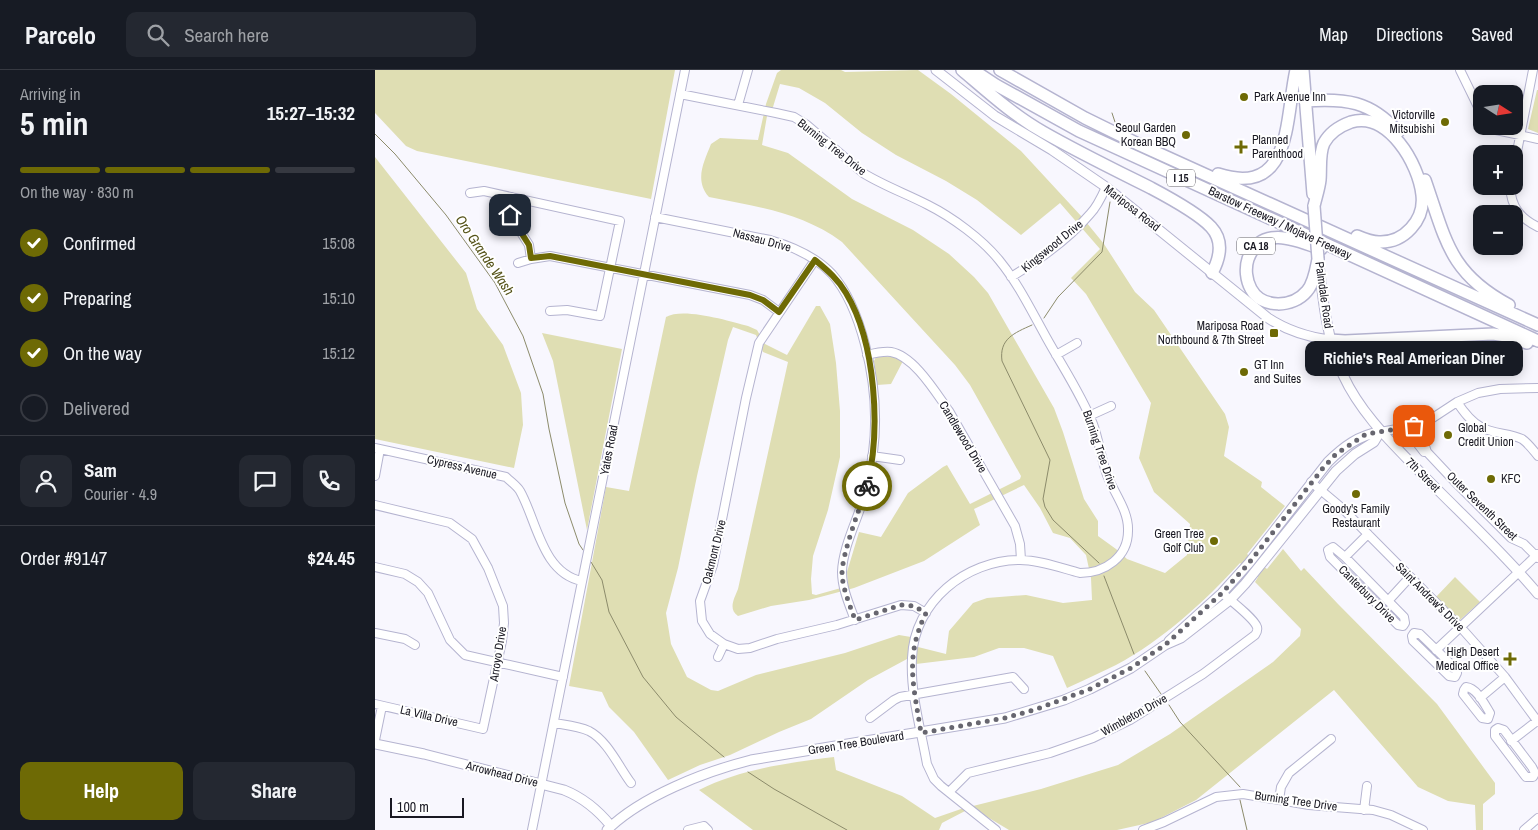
<!DOCTYPE html>
<html lang="en">
<head>
<meta charset="utf-8">
<style>
	body { margin:0; font-family:"Archivo Narrow",sans-serif; background:#242831; color:#f1f3f6; height:100vh; display:flex; flex-direction:column; font-size:19px; white-space:nowrap }
	* { box-sizing:border-box; margin:0 }
	p { font-size:16px; color:#9ea1a6 }
	.icon { flex:none; width:28px; height:28px; fill:none; stroke:currentColor; stroke-width:2; stroke-linecap:round; stroke-linejoin:round }
	.map { position:relative; flex:1; overflow:hidden }
	.panel { display:flex; flex-direction:column; background:#171b24; width:375px }
	.panel>* { flex:none }
	.needle { width:32px; rotate:102deg }
	.buttons { position:absolute; left:1098px; top:15px; display:grid; gap:10px }
	.buttons a { display:grid; place-items:center; width:50px; height:50px; border-radius:10px; background:#171b24; box-shadow:0 2px 12px #0003; font-size:25px }
	.scale { position:absolute; left:15px; bottom:12px; width:74px; box-sizing:border-box; padding-left:5px; border:2px solid #191822; border-top:0; font-size:14px; line-height:18px; white-space:nowrap; color:#191822; -webkit-text-stroke:4px #fff; paint-order:stroke }
	.pin { position:absolute; display:grid; place-items:center; width:42px; height:42px; color:#fff; margin:-21px; border-radius:10px; box-shadow:0 2px 8px #0006 }
	.courier { position:absolute; display:grid; place-items:center; width:50px; height:50px; margin:-25px; border:4px solid #6e6a05; border-radius:50%; background:#fff; color:#222; box-shadow:0 1px 6px #0007 }
	.bubble { position:absolute; height:35px; border-radius:10px; background:#171b24; box-shadow:0 2px 12px #0003; font-size:16px; font-weight:700; line-height:35px; text-align:center }
	.head em { font-style:normal; font-weight:700 }
	.head div { display:flex; flex-direction:column-reverse }
	.head { display:flex; align-items:center; justify-content:space-between; height:85px; padding:0 20px }
	h1 { font-size:32px; font-weight:700; line-height:38px }
	.bar { display:grid; grid-template-columns:repeat(4,1fr); gap:8px 5px; align-content:center; height:60px; padding:0 20px }
	.bar i { height:6px; border-radius:4px; background:#363941 }
	.bar .on { background:#6e6a05 }
	.bar p { grid-column:span 4 }
	.line { display:flex; align-items:center; gap:12px; padding:0 20px; border-top:1px solid #363941 }
	.line div { flex:1 }
	.round { display:grid; place-items:center; flex:none; width:52px; height:52px; border-radius:10px; background:#242831 }
	ol { padding:0 20px; list-style:none }
	li { display:flex; align-items:center; gap:15px; height:55px }
	li p { margin-inline-start:auto }
	li .icon { padding:5px; border-radius:50%; background:#6e6a05; color:#fff; stroke-width:4 }
	li:last-child { color:#9ea1a6 }
	li i { width:28px; height:28px; border:2px solid #363941; border-radius:50% }
	.button { display:flex; gap:10px; margin-top:auto; padding:10px 20px }
	.button a { flex:1; height:58px; border-radius:10px; background:#6e6a05; color:#fff; font-size:20px; font-weight:700; line-height:58px; text-align:center }
	.button a+a { background:#242831; color:#f1f3f6 }
	header { display:flex; align-items:center; gap:30px; box-sizing:border-box; height:70px; padding:0 25px; background:#171b24; border-bottom:1px solid #363941 }
	header strong { font-size:24px }
	nav { display:flex; gap:28px; margin-inline-start:auto; font-size:18px }
	.search { width:350px; height:45px; background:#242831; display:flex; align-items:center; gap:12px; box-sizing:border-box; padding:0 18px; border-radius:10px; color:#9ea1a6; font-size:19px }
	main { display:flex; flex:1; min-height:0 }
	.map>svg:first-child { display:block }
</style>
</head>
<body>
<header>
<strong>Parcelo</strong>
<div class="search"><svg class="icon" aria-label="search" viewBox="0 0 24 24"><circle cx="10" cy="10" r="6"/><path d="M15 15l6 6"/></svg>Search here</div>
<nav><a>Map</a><a>Directions</a><a>Saved</a></nav>
</header>
<main>
<section class="panel">
<div class="head"><div><h1>5 min</h1><p>Arriving in</p></div><em>15:27–15:32</em></div>
<div class="bar"><i class="on"></i><i class="on"></i><i class="on"></i><i></i><p>On the way · 830 m</p></div>
<ol>
<li><svg class="icon" aria-label="check" viewBox="0 0 24 24"><path d="M5 12l5 5 9-10"/></svg>Confirmed<p>15:08</p></li>
<li><svg class="icon" aria-label="check" viewBox="0 0 24 24"><path d="M5 12l5 5 9-10"/></svg>Preparing<p>15:10</p></li>
<li><svg class="icon" aria-label="check" viewBox="0 0 24 24"><path d="M5 12l5 5 9-10"/></svg>On the way<p>15:12</p></li>
<li><i></i>Delivered</li>
</ol>
<div class="line" style="height:90px"><a class="round"><svg class="icon" aria-label="person" viewBox="0 0 24 24"><circle cx="12" cy="8" r="4"/><path d="M4 21q1-7 8-7t8 7"/></svg></a><div><b>Sam</b><p>Courier · 4.9</p></div><a class="round"><svg class="icon" aria-label="chat" viewBox="0 0 24 24"><path d="M4 5h16v11H9l-5 4z"/></svg></a><a class="round"><svg class="icon" aria-label="phone" viewBox="0 0 24 24"><path d="M5 4h4l2 5-3 2q2 4 5 5l2-3 5 2v4C11 20 4 13 5 4z"/></svg></a></div>
<div class="line" style="height:65px"><div>Order #9147</div><b>$24.45</b></div>
<div class="button"><a>Help</a><a>Share</a></div>
</section>
<div class="map">
<svg width="1163" height="760" viewBox="0 0 1163 760">
	<rect width="100%" height="100%" fill="#f8f7fe"/>
	<!-- green -->
	<path fill="#dfdeb3" fill-rule="evenodd" d="M0,0H300L276,129L42,81L31,76L0,43Z
		M406,0H466L470,2L543,0L576,24L646,81L707,147L729,174L760,222L779,240L850,344L854,357L849,386L887,412L886,417L910,436L872,484L892,499L908,479L926,501L929,498L963,534L1062,634L1120,713V724L1108,734V760H1101L1100,735L1073,731L1043,717L959,620L821,730L778,752L742,760H634L609,745L590,741L567,753L564,760H378L324,720C366,699 412,693 459,687L461,700L527,726L560,748L586,739L666,719L743,695L795,664L898,592L925,566L926,559L880,512L883,507L865,493C829,532 788,570 741,595C725,603 709,610 692,618L678,586L649,578H624L599,587L541,594L532,589L493,610L436,649L404,662L355,685L325,695L293,710L259,662L234,637L227,622L194,616L231,417L254,421L291,247C308,237 354,251 373,256L382,260L390,274L412,285L441,236H445L455,254L461,293L465,341V387L453,440L438,486L436,509L437,524L441,525L473,516L472,502L484,462L506,467L533,423L568,397L572,395L595,434L645,409L646,406L595,315L580,295L467,172C426,142 382,137 334,127C319,110 329,92 336,74L345,68L383,70L391,34L402,3ZM405,14L424,18L450,33L487,63L521,85L571,111L602,130L646,165L685,133L725,179L696,208L711,224L776,333L764,388L779,422L815,454L812,485L790,503L752,489L741,479L723,466V451L709,429L688,362L679,338L613,223L599,207L574,184L538,160L477,129L413,83L387,75L392,46L398,37ZM358,257L381,265L388,282L413,292L363,519C359,529 353,539 363,546L396,536L434,530L479,518L549,491L605,455L599,439L649,415L665,438L678,463L695,468L711,485L716,508L717,530L688,533L651,525L612,528L598,533L574,561L571,584L535,575L536,567L524,565L470,583L381,605L343,621L336,620L312,607L296,574L291,543L303,498L322,406L353,270Z
		M1162,20H1163V63L1153,59Z
		M0,87L91,203L102,239L128,275L146,323L148,355L139,398L0,369Z
		M167,263L247,279L212,460L178,291Z
		M508,286L519,287L528,291L516,314L502,315L499,291L501,287Z
		M1080,507L1105,532L1085,550L1061,527Z"/>
	<g fill="none" stroke-linecap="round" stroke-linejoin="round">
		<!-- stream -->
		<path stroke="#8c8b6b" stroke-width="1" d="M737,43L740,52
			M0,64L20,84L71,145L120,213L148,266L168,324L174,359L190,433L204,474L208,480
			M669,248L683,227L727,182L735,132
			M657,255C639,263 624,269 627,291L675,390L668,429L670,437L678,450L724,493
			M216,492L227,510L234,542L268,607L301,647L349,687
			M729,506L759,584
			M770,601L786,624
			M794,635L805,652L865,717
			M373,702L399,719L472,760
			M865,730L872,760"/>
		<defs>
			<path id="minor" d="M1085,0L1106,43
				M305,24L401,43L419,47L432,55L488,103C509,116 532,124 553,135C577,147 607,169 624,190C643,213 657,242 671,267C687,296 706,324 718,354C724,370 726,388 732,405C739,423 754,441 753,461C753,487 730,503 705,503C686,498 665,490 645,490C591,490 539,532 537,588C535,623 546,660 552,694L559,709L566,716L621,760
				M363,35L373,0
				M1117,56L1121,60L1163,69
				M1139,97L1158,0
				M1135,116C1136,137 1145,148 1163,157
				M95,123L109,121L245,151L225,246L192,240L175,241
				M137,127L134,139L135,145L154,175L156,189
				M280,147L395,170C416,176 441,187 457,204C487,238 501,309 500,354C500,373 497,392 493,411C488,441 468,472 467,502C467,518 474,534 480,550
				M440,190L384,273L371,328L338,495L325,531L327,551L335,564L349,574L363,579L375,578L402,569L462,555L526,535L539,536L551,543
				M143,193L156,189L175,186L375,225L388,230L404,242
				M636,207C664,190 694,169 715,144C722,137 727,126 731,117
				M492,285C500,283 508,281 516,282C539,286 561,323 574,341L640,456L645,474L646,490
				M681,285L702,273
				M1082,332C1088,341 1095,351 1106,357C1118,364 1134,363 1147,369C1153,373 1158,380 1163,386
				M714,346L736,336
				M1039,356L1042,373L1049,382H1052L1083,415L1136,468L1149,474L1163,488
				M1005,362L1039,356L1053,351L1082,332L1103,323L1125,319L1163,318
				M0,378L131,407C136,412 142,416 145,421C162,451 167,503 207,511
				M1052,382L1048,370L1053,351
				M497,386L525,390
				M0,406L5,379
				M936,412L967,438L1089,561L1130,607L1163,652
				M0,435L75,453L97,469L113,498L128,536L129,553L127,571L108,659L0,634
				M958,477L970,487L1029,547L1030,553L1028,556L1023,555L955,487L953,480Z
				M970,487L993,464
				M0,497L30,504L43,512L53,523L75,570L90,585L188,607
				M1013,531L1035,507
				M0,563L30,569L40,575
				M1039,563L1045,564L1081,599L1082,603L1080,607L1074,606L1038,571L1037,566Z
				M1061,580L1163,484
				M343,587L349,574
				M1091,617C1102,618 1110,635 1115,643L1113,649L1107,648L1088,624L1089,620Z
				M1105,628L1130,607
				M495,648L519,630L525,627L638,607L649,619
				M179,653C190,655 203,656 214,661C232,670 244,697 256,713
				M1123,658L1129,660L1157,697L1160,703L1158,707H1151L1120,666V660Z
				M0,670L7,636
				M1136,671L1162,651
				M574,722L593,703L675,683L718,668L755,650L828,604L880,565C882,562 883,561 882,557C879,548 855,530 847,523
				M904,730L906,717L914,703L956,669
				M989,740L992,716
				M157,760L310,0
				M313,760L329,756L333,760
				M768,760L789,752L841,727L868,724L934,735L998,740L1016,745L1048,760
				M1149,760L1163,748"/>
			<path id="major" d="M561,0L620,46L677,80L731,117L893,248C913,261 932,267 955,270
				M944,194C948,232 952,270 968,305C986,344 1017,373 1046,403C1085,443 1127,481 1163,524
				M794,571L847,523L874,493L953,392C968,377 984,365 1005,362
				M0,674L49,684L189,720C209,728 223,740 236,756
				M232,760C267,726 329,702 376,690L630,648L689,630L715,619L756,598L790,575L806,568L855,530L870,514L961,401L980,384L999,372L1005,362"/>
			<path id="highway" d="M587,0C613,22 638,45 668,62C703,82 740,100 776,118C793,127 823,143 836,157C849,171 845,188 837,203
				M598,0L621,15L704,61L1163,271
				M625,0L710,48L765,75L1163,255
				M928,0L938,124
				M930,31C970,28 996,31 1023,62
				M843,104C918,128 910,48 921,0
				M1050,110C1071,170 1074,203 1134,235
				M939,136C941,127 944,119 945,110C946,98 944,83 949,73C955,62 965,56 976,52C1013,41 1044,94 1047,125C1050,150 1029,173 1004,172C996,172 989,169 982,166
				M943,189C941,199 939,213 932,221C918,238 887,239 876,219C871,210 870,198 873,189C886,154 922,170 946,179
				M955,270L970,271L1118,264L1131,266L1152,273"/>
		</defs>
		<!-- minor casing -->
		<use href="#minor" stroke="#b5b4d0" stroke-width="10"/>
		<!-- major casing -->
		<use href="#major" stroke="#b5b4d0" stroke-width="11"/>
		<!-- highway casing -->
		<use href="#highway" stroke="#b5b4d0" stroke-width="14"/>
		<!-- minor -->
		<use href="#minor" stroke="#fff" stroke-width="8"/>
		<!-- major -->
		<use href="#major" stroke="#fff" stroke-width="9"/>
		<!-- highway -->
		<use href="#highway" stroke="#fff" stroke-width="11"/>
		<defs>
			<path id="highway-bridge" d="M939,136L943,189"/>
		</defs>
		<!-- highway-bridge casing -->
		<use href="#highway-bridge" stroke="#b5b4d0" stroke-width="14" stroke-linecap="butt"/>
		<!-- highway-bridge -->
		<use href="#highway-bridge" stroke="#fff" stroke-width="11"/>
	</g>
	<g fill="none" stroke-linecap="round" stroke-linejoin="round">
		<!-- done -->
		<path stroke="#67666f" stroke-width="5" stroke-dasharray="0 9" d="M492,416C485,438 467,483 467,504C468,520 475,535 480,550L526,535L539,536L551,543C529,588 539,616 546,663L630,648L662,639L715,619L756,598L778,583L790,575L847,523L874,493L948,398L961,384L991,364L1039,356"/>
		<!-- route -->
		<path stroke="#6e6a05" stroke-width="6" d="M135,145L154,175L156,188L175,186L375,225L388,230L404,242L440,190C452,200 463,209 471,223C501,273 506,361 492,416"/>
	</g>
	<!-- markers -->
	<g fill="#6e6a05" stroke="#fff" stroke-width="2">
		<circle cx="869" cy="27" r="5"/>
		<circle cx="1070" cy="52" r="5"/>
		<circle cx="811" cy="65" r="5"/>
		<path d="M863.5 69.5h5v5h5v5h-5v5h-5v-5h-5v-5h5z"/>
		<rect x="894" y="258" width="10" height="10" rx="2.5"/>
		<circle cx="869" cy="302" r="5"/>
		<circle cx="1073" cy="365" r="5"/>
		<circle cx="1116" cy="409" r="5"/>
		<circle cx="981" cy="424" r="5"/>
		<circle cx="839" cy="471" r="5"/>
		<path d="M1132.5 581.5h5v5h5v5h-5v5h-5v-5h-5v-5h5z"/>
	</g>
	<g text-anchor="middle" stroke-width="4" stroke-linejoin="round" paint-order="stroke">
		<!-- shield labels -->
		<g fill="#fff" stroke="#5e5d64" stroke-width="1">
			<rect x="792" y="99.5" width="28" height="17" rx="4"/>
			<rect x="862" y="167.5" width="38" height="17" rx="4"/>
		</g>
		<g font-size="11" font-weight="bold" fill="#191822">
			<text x="806" y="112">I 15</text>
			<text x="881" y="180">CA 18</text>
		</g>
		<!-- poi labels -->
		<g font-size="12" fill="#191822" stroke="#fff" text-anchor="start">
			<text x="879" y="31">Park Avenue Inn</text>
			<text x="1060" y="49" text-anchor="end">Victorville<tspan x="1060" dy="14">Mitsubishi</tspan></text>
			<text x="801" y="62" text-anchor="end">Seoul Garden<tspan x="801" dy="14">Korean BBQ</tspan></text>
			<text x="877" y="74">Planned<tspan x="877" dy="14">Parenthood</tspan></text>
			<text x="889" y="260" text-anchor="end">Mariposa Road<tspan x="889" dy="14">Northbound &amp; 7th Street</tspan></text>
			<text x="879" y="299">GT Inn<tspan x="879" dy="14">and Suites</tspan></text>
			<text x="1083" y="362">Global<tspan x="1083" dy="14">Credit Union</tspan></text>
			<text x="1126" y="413">KFC</text>
			<text x="981" y="443" text-anchor="middle">Goody's Family<tspan x="981" dy="14">Restaurant</tspan></text>
			<text x="829" y="468" text-anchor="end">Green Tree<tspan x="829" dy="14">Golf Club</tspan></text>
			<text x="1124" y="586" text-anchor="end">High Desert<tspan x="1124" dy="14">Medical Office</tspan></text>
		</g>
		<!-- street labels -->
		<g font-size="12" fill="#191822" stroke="#fff">
			<text transform="translate(457 77) rotate(38)" y="4">Burning Tree Drive</text>
			<text transform="translate(757 138) rotate(38)" y="4">Mariposa Road</text>
			<text transform="translate(905 153) rotate(25)" y="4">Barstow Freeway / Mojave Freeway</text>
			<text transform="translate(387 170) rotate(15)" y="4">Nassau Drive</text>
			<text transform="translate(677 176) rotate(-39)" y="4">Kingswood Drive</text>
			<text transform="translate(949 225) rotate(82)" y="4">Palmdale Road</text>
			<text transform="translate(588 367) rotate(59)" y="4">Candlewood Drive</text>
			<text transform="translate(234 380) rotate(-79)" y="4">Yates Road</text>
			<text transform="translate(725 380) rotate(71)" y="4">Burning Tree Drive</text>
			<text transform="translate(87 397) rotate(13)" y="4">Cypress Avenue</text>
			<text transform="translate(1048 405) rotate(45)" y="4">7th Street</text>
			<text transform="translate(1107 436) rotate(44)" y="4">Outer Seventh Street</text>
			<text transform="translate(339 482) rotate(-76)" y="4">Oakmont Drive</text>
			<text transform="translate(992 524) rotate(45)" y="4">Canterbury Drive</text>
			<text transform="translate(1055 527) rotate(45)" y="4">Saint Andrew's Drive</text>
			<text transform="translate(123 584) rotate(-81)" y="4">Arroyo Drive</text>
			<text transform="translate(759 645) rotate(-29)" y="4">Wimbleton Drive</text>
			<text transform="translate(54 646) rotate(13)" y="4">La Villa Drive</text>
			<text transform="translate(481 673) rotate(-9)" y="4">Green Tree Boulevard</text>
			<text transform="translate(127 704) rotate(14)" y="4">Arrowhead Drive</text>
			<text transform="translate(921 731) rotate(8)" y="4">Burning Tree Drive</text>
		</g>
		<!-- water labels -->
		<g font-size="14" font-style="italic" fill="#555319" stroke="#fff">
			<text transform="translate(110 185) rotate(56)" y="5">Oro Grande Wash</text>
		</g>
	</g>
</svg>
<div class="buttons">
<a><svg class="needle" viewBox="-14 -14 28 28"><path d="M0-13l5 13h-10z" fill="#e53935"/><path d="M0 13l5-13h-10z" fill="#9ea1a6"/></svg></a>
<a>+</a>
<a>−</a>
</div>
<div class="scale">100 m</div>
<div class="pin" style="left:1039px;top:356px;background:#ea580c"><svg class="icon" aria-label="bag" viewBox="0 0 24 24"><path d="M5 8h14l-1 12H6zM9 8a3 3 0 0 1 6 0"/></svg></div>
<div class="pin" style="left:135px;top:145px;background:#1f2937"><svg class="icon" aria-label="home" viewBox="0 0 24 24"><path d="M3 11l9-7 9 7M6 9v11h12V9"/></svg></div>
<div class="courier" style="left:492px;top:416px"><svg class="icon" aria-label="bike" viewBox="0 0 24 24"><circle cx="6" cy="16" r="4"/><circle cx="18" cy="16" r="4"/><path d="M6 16l4-8h5l3 8M10 8l3 8H6M13 5h3"/></svg></div>
<div class="bubble" style="left:930px;top:271px;width:218px">Richie's Real American Diner</div>
</div>
</main>
</body>
</html>
